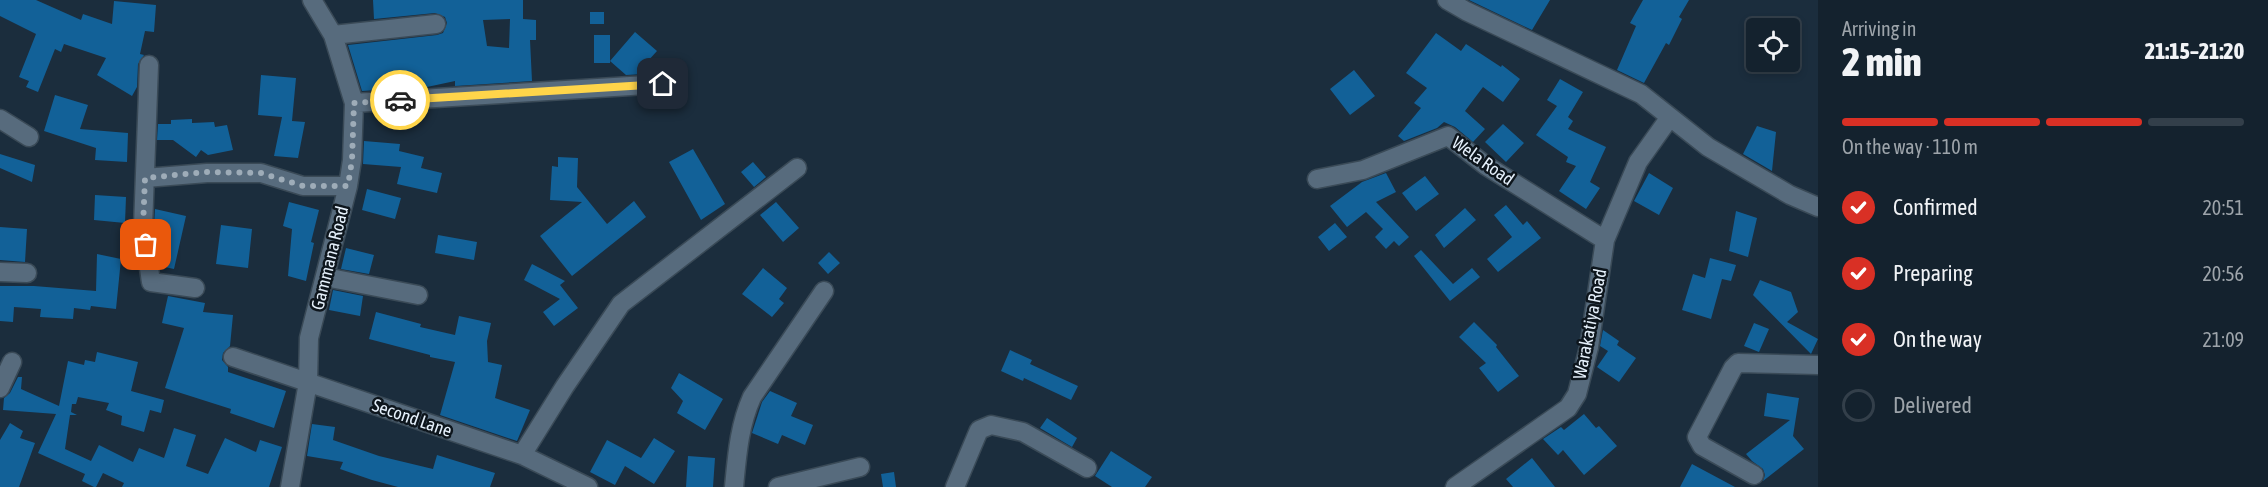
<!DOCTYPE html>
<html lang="en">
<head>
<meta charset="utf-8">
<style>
	body { margin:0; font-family:"Asap Condensed",sans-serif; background:#212f3a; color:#f1f3f6; height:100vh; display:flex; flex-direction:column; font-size:22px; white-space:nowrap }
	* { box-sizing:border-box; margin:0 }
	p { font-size:20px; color:#9da4aa }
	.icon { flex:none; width:33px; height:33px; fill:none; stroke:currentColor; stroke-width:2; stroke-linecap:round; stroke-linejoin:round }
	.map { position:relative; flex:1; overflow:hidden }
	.panel { display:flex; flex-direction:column; background:#14222e; width:450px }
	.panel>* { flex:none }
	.tools { position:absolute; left:1746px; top:18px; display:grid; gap:12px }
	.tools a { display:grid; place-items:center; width:54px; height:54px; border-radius:6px; background:#14222e; box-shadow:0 3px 9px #0003,0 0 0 2px #333f4a; font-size:30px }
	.pin { position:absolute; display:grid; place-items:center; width:51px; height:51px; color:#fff; margin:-26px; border-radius:12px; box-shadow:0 3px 9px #0006 }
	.courier { position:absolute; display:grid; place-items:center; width:60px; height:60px; margin:-30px; border:4px solid #ffd54a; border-radius:50%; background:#fff; color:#222; box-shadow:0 2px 8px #0007 }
	.headline em { font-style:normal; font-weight:800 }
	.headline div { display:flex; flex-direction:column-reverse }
	.headline { display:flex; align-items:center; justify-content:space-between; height:102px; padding:0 24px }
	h1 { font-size:39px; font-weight:800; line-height:45px }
	.bar { display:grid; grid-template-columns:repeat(4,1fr); gap:9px 6px; align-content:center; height:72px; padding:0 24px }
	.bar i { height:8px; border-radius:4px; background:#333f4a }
	.bar .current { background:#d93025 }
	.bar p { grid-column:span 4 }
	ol { padding:0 24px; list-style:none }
	li { display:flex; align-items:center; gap:18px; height:66px }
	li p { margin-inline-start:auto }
	li .icon { padding:6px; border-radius:50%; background:#d93025; color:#fff; stroke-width:4 }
	li:last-child { color:#9da4aa }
	li i { width:33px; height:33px; border:3px solid #333f4a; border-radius:50% }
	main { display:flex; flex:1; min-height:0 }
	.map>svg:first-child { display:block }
</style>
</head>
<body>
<main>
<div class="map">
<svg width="1818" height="487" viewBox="0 0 1818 487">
	<rect width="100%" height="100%" fill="#1b2d3d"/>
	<!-- building -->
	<path fill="#126198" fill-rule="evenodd" d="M0,0H36L81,20L83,14L112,24L114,1L156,5L154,32L145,31L140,54L144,55L138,64L137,87L132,96L97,75L106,58L64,44L61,52L55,49L38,92L26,87L29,81L19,77L36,34L0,16Z
		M373,0H523V19L536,20V40H530L532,81L455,86V81L427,87L362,91L348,45L437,35L443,33L447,23L445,17L435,13L374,19ZM510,19L509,48L487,46L483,20Z
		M1469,0H1550L1532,30Z
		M1643,0H1689L1679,17L1682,19L1669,45L1666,43L1644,83L1617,70L1636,26L1630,23Z
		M590,12H604V24H590Z
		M635,32L657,51L647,62L651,65L644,74L626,75L610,61Z
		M1436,33L1461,51L1466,44L1501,67L1502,65L1520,79L1503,102L1483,87L1465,111L1485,129L1473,142L1455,127L1444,122L1437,128L1404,141L1398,136L1421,108L1414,103L1427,88L1406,73Z
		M594,35H610V63H594Z
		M1354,70L1375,96L1350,115L1330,89Z
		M261,75L296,78L292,121L305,122L298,158L274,156L282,117L258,115Z
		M1560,79L1583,92L1568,117L1573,121L1568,129L1606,147L1590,182L1600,188L1586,209L1559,191L1576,166L1566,162L1568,157L1536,135L1557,106L1547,100Z
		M55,95L88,105L80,129L128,133L127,162L95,160L96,148L44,131Z
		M192,119V123L214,122L215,127L227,125L233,150L208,155L201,150L196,157L173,140H157L158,124H171V120Z
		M1503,124L1524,143L1506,162L1485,142Z
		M1757,126L1776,132L1772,171L1743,154Z
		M364,141L400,144L399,151L424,157L421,168L442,173L437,193L397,184L401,167L363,164Z
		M693,149L725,204L701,220L669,162Z
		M0,154L35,165L32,182L0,168Z
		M558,157L578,158L577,187L607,224L634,201L646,217L572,276L540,236L582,202L550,200L552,166L558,167Z
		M753,162L766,177L754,187L741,172Z
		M1386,173L1396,192L1376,202L1409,237L1399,246L1394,241L1386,249L1375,237L1383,229L1366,212L1347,227L1330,206L1362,182Z
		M1649,173L1673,188L1659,215L1634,201Z
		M1425,176L1439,194L1416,211L1402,193Z
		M367,189L401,198L395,219L362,210Z
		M95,195L126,197L125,223L94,220Z
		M289,202L319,210L311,242L314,243L306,281L288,276L292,229L283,226Z
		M776,202L799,228L783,242L760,215Z
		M1506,205L1523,225L1527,221L1541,238L1498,272L1487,259L1512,237L1494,215Z
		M1465,208L1476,220L1444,248L1435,235Z
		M155,209L186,216L174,269L160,266L154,226Z
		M1736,211L1757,218L1748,257L1729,251Z
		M1335,223L1347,237L1329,251L1318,237Z
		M221,225L252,229L248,268L216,264Z
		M0,227L27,229L25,262L0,260Z
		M438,235L477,242L474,260L435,253Z
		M346,248L374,255L369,274L341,269Z
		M1421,250L1453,284L1472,268L1480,277L1450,301L1414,256Z
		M829,252L840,263L828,274L818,263Z
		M97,254L121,259L116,309L91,306L90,310L74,308L73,319L40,317L41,309L14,307L13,322L0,321V286H34L96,291Z
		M1710,258L1736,265L1731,281L1722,279L1711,319L1682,310L1693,274L1705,278Z
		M532,264L565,281L560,285L578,308L554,326L543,312L560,299L524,280Z
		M763,268L787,288L779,299L784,303L772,317L742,294Z
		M1760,280L1791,292L1798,312L1787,322L1818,339L1811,354L1753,295Z
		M333,290L363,296L360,316L329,310Z
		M168,296L205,303L203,312L233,315L230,346L223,353L222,360L228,367V372L286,391L274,428L230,413L231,409L165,388L184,328L162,323Z
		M376,312L421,324L420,327L455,335L459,316L491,323L487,341L488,362L502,365L495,398L530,410L517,441L440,415L455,362L430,357V355L369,339Z
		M1474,322L1497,345L1496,347L1519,376L1498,392L1479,368L1486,363L1459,337Z
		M1754,323L1769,329L1759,352L1744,346Z
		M1603,330L1619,341L1617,345L1636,358L1619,382L1597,367L1608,351L1600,346Z
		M1010,350L1032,360L1030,364L1078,386L1071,400L1024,378L1023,381L1001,371Z
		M97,352L138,362L131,391L164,400L161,413L150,410L144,432L121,425L122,416L106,410L109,403L78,397L76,404H72L71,412L77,415H70L65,449L91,461L99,445L133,462L139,448L164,458L174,428L196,435L186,466L208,474L225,438L256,452L260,440L282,447L269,487H122L124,483L103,473L96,487H94L82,481L85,474L38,453L56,414L3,410L4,398L10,393L18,377H22L21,389L59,406L68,361L84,365L85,360L95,362Z
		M679,373L723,399L705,430L677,413L683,401L671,388Z
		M770,391L797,403L791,416L813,425L805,445L782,435L778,444L752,433L762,402Z
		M1767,393L1799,398L1793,436L1804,449L1763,481L1765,475L1763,469L1752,461L1746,454L1790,420L1764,416Z
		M1584,414L1596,428L1599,426L1617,446L1584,475L1563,450L1558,455L1543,439L1561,427L1564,430Z
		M1047,418L1077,438L1072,447L1040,428Z
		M10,423L23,431L20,438L35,443L19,487H0V440Z
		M312,424L335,427L333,440L379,456L433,469L437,455L495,473L490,487H398L372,480L340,469L343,462L307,456Z
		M654,438L675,451L654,484L625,466L615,485L590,472L607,440L641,458Z
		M1111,451L1152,477L1145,487H1112L1095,476Z
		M688,456L715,458L713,487H686Z
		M1532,458L1555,487H1513L1506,479Z
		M1692,464L1735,487H1680Z
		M894,472L896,487H883L881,474Z"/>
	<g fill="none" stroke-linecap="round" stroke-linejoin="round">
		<defs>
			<path id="minor" d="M1447,0L1466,11L1641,94L1708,147L1790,195L1818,207
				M333,35L436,24
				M149,65L143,227L151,282L195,288
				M354,103L663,84
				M0,119L29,137
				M145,178L207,173H261L303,186H348
				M1317,179L1363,170L1448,136L1485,165L1605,240
				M0,272L27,273
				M325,277L418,295
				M233,357L522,455L588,487
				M0,388L12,362
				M522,455L565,386L621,304L797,168
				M1754,475L1702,446L1697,437L1733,368L1738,363L1818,365
				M290,487L308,382L309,338L348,186L352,160L354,103L333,35L312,0
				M734,487C737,456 739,426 752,397L824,291
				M778,487L860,467
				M955,487L979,430L991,425L1023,432L1087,468
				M1455,487L1568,408L1577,394L1589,347L1605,240L1638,162L1670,117"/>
		</defs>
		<!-- minor casing -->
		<use href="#minor" stroke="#3a4a57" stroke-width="21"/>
		<!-- minor -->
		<use href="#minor" stroke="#576b7d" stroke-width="18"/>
	</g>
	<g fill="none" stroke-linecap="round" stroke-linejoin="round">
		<!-- done -->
		<path stroke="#9eacb8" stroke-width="6" stroke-dasharray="0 10.8" d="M146,245L143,227L145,178L207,172L261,173L303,186H348L352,160L354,103L400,100"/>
		<!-- route -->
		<path stroke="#ffd54a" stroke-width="8" d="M400,100L663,84"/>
	</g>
	<g text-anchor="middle" stroke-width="5" stroke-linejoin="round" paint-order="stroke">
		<!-- street labels -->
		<g font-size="18" fill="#e5f0fb" stroke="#0d151c">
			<text transform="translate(1483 161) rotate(35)" y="6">Wela Road</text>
			<text transform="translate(330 258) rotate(-76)" y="6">Gammana Road</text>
			<text transform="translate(1590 324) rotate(-79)" y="6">Warakatiya Road</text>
			<text transform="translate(412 418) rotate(19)" y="6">Second Lane</text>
		</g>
	</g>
</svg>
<div class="tools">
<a><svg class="icon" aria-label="locate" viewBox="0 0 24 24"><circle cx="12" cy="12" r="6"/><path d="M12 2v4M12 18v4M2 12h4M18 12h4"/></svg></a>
</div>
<div class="pin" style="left:146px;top:245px;background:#ea580c"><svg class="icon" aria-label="bag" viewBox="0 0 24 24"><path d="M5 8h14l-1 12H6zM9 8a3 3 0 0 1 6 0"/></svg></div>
<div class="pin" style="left:663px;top:84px;background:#1f2937"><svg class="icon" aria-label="home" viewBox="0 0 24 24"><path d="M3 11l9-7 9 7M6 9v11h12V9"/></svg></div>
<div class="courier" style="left:400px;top:100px"><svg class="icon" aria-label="car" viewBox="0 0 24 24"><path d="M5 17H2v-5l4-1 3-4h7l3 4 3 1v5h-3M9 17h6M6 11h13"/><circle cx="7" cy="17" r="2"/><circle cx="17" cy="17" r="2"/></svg></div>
</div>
<section class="panel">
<div class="headline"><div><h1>2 min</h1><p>Arriving in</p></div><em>21:15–21:20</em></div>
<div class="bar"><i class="current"></i><i class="current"></i><i class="current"></i><i></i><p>On the way · 110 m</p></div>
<ol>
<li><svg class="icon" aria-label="check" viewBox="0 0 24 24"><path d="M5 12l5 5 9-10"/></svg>Confirmed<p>20:51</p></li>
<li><svg class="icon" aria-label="check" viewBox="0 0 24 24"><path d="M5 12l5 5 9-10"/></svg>Preparing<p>20:56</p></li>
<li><svg class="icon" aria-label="check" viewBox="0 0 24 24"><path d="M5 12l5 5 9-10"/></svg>On the way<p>21:09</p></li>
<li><i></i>Delivered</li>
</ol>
</section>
</main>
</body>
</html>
